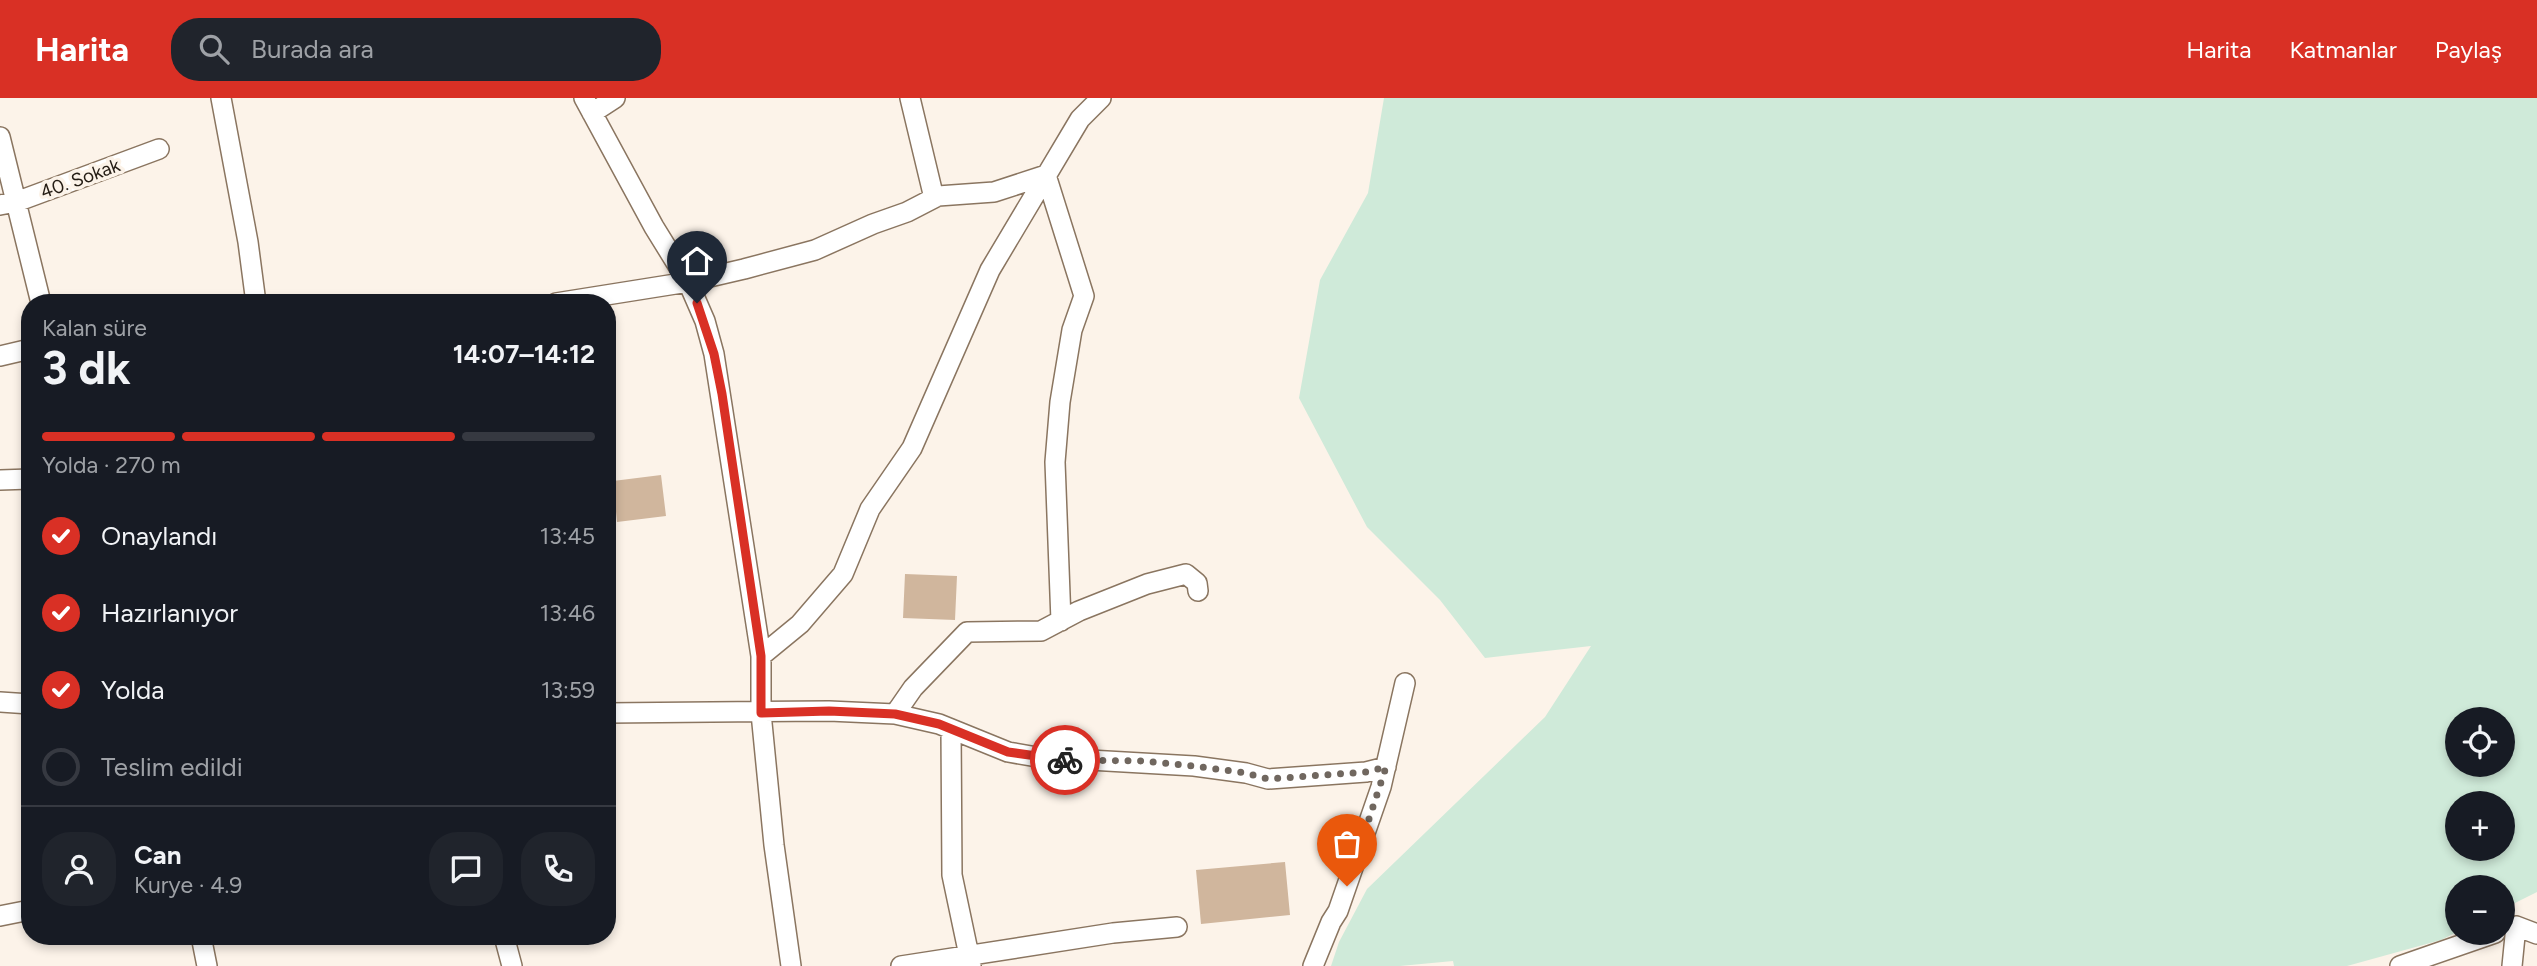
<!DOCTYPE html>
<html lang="tr">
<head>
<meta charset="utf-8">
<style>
	body { margin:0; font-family:Figtree,sans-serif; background:#20242c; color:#f1f3f6; height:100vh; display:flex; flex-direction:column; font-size:26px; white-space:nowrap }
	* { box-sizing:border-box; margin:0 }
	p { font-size:23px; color:#9ea1a6 }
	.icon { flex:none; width:38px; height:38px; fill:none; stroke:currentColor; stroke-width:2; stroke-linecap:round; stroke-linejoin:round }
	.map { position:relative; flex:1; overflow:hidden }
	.sheet { position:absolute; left:21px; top:196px; width:595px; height:651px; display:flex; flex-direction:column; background:#171b24; border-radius:28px; box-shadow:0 4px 10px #0003 }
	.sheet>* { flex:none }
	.fabs { position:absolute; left:2445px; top:609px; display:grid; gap:14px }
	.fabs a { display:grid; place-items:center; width:70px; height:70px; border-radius:50%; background:#171b24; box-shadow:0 4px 10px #0003; font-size:35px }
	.pin { position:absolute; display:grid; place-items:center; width:60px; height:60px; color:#fff; margin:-72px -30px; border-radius:50% 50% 50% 0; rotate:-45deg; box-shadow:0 0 7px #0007 }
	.pin .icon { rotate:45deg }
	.courier { position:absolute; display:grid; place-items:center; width:70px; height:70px; margin:-35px; border:5px solid #d93025; border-radius:50%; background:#fff; color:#222; box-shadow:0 2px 9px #0007 }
	.overview em { font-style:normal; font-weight:700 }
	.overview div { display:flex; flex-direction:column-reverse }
	.overview { display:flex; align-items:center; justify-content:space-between; height:119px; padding:0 21px }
	h1 { font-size:46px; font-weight:700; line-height:52px }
	.bar { display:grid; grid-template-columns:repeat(4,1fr); gap:10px 7px; align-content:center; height:84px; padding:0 21px }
	.bar i { height:9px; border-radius:5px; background:#363941 }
	.bar .active { background:#d93025 }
	.bar p { grid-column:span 4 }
	.line { display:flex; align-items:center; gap:18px; padding:0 21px; border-top:2px solid #363941 }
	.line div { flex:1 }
	.round { display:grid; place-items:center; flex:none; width:74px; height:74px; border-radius:28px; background:#20242c }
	ol { padding:0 21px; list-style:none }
	li { display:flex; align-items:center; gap:21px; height:77px }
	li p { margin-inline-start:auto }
	li .icon { padding:7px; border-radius:50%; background:#d93025; color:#fff; stroke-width:4 }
	li:last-child { color:#9ea1a6 }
	li i { width:38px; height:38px; border:4px solid #363941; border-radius:50% }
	header { display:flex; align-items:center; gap:42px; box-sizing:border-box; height:98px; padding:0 35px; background:#d93025; color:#fff }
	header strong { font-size:33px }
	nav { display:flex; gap:38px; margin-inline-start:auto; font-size:24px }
	.search { width:490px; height:63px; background:#20242c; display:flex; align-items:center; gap:18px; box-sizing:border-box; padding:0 24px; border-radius:28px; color:#9ea1a6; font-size:26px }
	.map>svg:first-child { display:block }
</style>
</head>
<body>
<header>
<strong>Harita</strong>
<div class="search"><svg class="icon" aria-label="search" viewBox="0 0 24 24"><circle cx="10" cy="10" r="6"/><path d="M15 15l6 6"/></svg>Burada ara</div>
<nav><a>Harita</a><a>Katmanlar</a><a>Paylaş</a></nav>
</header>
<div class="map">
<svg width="2537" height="868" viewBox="0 0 2537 868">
	<rect width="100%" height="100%" fill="#fcf3e9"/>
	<!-- green -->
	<path fill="#cfead9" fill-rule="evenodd" d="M1384,0H2537V794L2503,811L2502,789H2457V834L2441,842L2347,868H1454L1453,863L1400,868H1331L1339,844L1367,791L1545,619L1591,548L1485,560L1440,502L1367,429L1299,300L1320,182L1368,95ZM2457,621H2502V667H2457ZM2457,705H2502V751H2457Z"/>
	<!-- building -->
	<path fill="#d0b69d" d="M661,377L666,418L617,424L613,383Z
		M905,476L957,478L955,522L903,520Z
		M1285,764L1290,817L1201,826L1196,772Z"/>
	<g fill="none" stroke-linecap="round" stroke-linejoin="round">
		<defs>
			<path id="minor" d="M221,0L248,144L256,205
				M584,0L654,129L688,184L705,223L714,256L761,558V615L774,747L791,868
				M910,0L934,100
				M592,15L615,0
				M0,39L41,205
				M0,107L16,104L159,51
				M556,205L688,184L744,171L815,152L873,126L907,114L938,98L994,94L1046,77L1084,198L1072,232L1060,304L1055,364L1061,523
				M0,258L30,251
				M0,382L30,381
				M761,558L800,526L843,476L870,411L912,350L990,172L1080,21L1101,0
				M0,604L30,606
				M607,615L829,613L895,616L939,626L1008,654L1037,659L1194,668L1246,675L1268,681L1366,674L1386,669
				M895,616L913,590L967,534L1041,533L1079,513L1147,486L1186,476L1197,485L1198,493
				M951,631L952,777L971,867
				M0,818L30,812
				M201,838L207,868
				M504,838L512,868
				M901,868L1113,835L1177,829
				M1313,868L1331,824L1338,813L1381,689L1405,585
				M2400,868L2495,835
				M2512,868L2516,828L2537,836"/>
		</defs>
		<!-- minor casing -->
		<use href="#minor" stroke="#8a7560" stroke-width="22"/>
		<!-- minor -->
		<use href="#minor" stroke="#fff" stroke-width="19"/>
	</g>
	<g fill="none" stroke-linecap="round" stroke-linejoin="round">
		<!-- done -->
		<path stroke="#70675f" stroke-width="7" stroke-dasharray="0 12.6" d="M1065,662L1142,663L1194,668L1246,675L1268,681L1366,674L1386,669L1347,788"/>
		<!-- route -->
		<path stroke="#d93025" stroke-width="9" d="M697,205L714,256L722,296L761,558V615L829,613L895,616L939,626L1008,654L1065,662"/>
	</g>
	<g text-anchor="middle" stroke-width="7" stroke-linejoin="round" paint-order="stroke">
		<!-- street labels -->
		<g font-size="19" fill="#241c14" stroke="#fcf3e9">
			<text transform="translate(80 80) rotate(-20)" y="7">40. Sokak</text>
		</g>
	</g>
</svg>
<div class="fabs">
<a><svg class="icon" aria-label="locate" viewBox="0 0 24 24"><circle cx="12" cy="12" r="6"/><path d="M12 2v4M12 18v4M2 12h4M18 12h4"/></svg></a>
<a>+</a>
<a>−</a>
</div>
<div class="pin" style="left:1347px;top:788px;background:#ea580c"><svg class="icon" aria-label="bag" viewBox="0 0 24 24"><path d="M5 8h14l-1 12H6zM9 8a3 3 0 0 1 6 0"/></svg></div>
<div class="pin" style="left:697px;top:205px;background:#1f2937"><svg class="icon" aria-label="home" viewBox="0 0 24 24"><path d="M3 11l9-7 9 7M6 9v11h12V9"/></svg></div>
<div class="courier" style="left:1065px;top:662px"><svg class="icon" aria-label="bike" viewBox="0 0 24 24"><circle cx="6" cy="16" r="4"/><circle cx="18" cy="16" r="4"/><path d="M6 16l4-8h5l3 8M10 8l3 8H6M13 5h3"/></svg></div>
<section class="sheet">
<div class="overview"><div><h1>3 dk</h1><p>Kalan süre</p></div><em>14:07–14:12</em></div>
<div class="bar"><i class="active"></i><i class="active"></i><i class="active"></i><i></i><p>Yolda · 270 m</p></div>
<ol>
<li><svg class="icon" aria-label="check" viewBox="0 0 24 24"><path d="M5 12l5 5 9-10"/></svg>Onaylandı<p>13:45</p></li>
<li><svg class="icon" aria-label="check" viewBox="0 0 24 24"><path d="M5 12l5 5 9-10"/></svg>Hazırlanıyor<p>13:46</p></li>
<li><svg class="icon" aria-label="check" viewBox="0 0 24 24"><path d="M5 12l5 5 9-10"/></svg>Yolda<p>13:59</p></li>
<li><i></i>Teslim edildi</li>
</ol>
<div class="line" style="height:126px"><a class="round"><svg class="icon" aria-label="person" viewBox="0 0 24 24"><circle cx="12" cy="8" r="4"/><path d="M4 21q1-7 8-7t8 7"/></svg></a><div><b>Can</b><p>Kurye · 4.9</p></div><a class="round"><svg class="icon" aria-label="chat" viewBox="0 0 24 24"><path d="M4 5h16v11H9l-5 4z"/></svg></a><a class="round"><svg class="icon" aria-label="phone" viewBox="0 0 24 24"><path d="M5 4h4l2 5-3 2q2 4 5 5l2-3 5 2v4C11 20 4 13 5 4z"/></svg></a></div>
</section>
</div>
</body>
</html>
